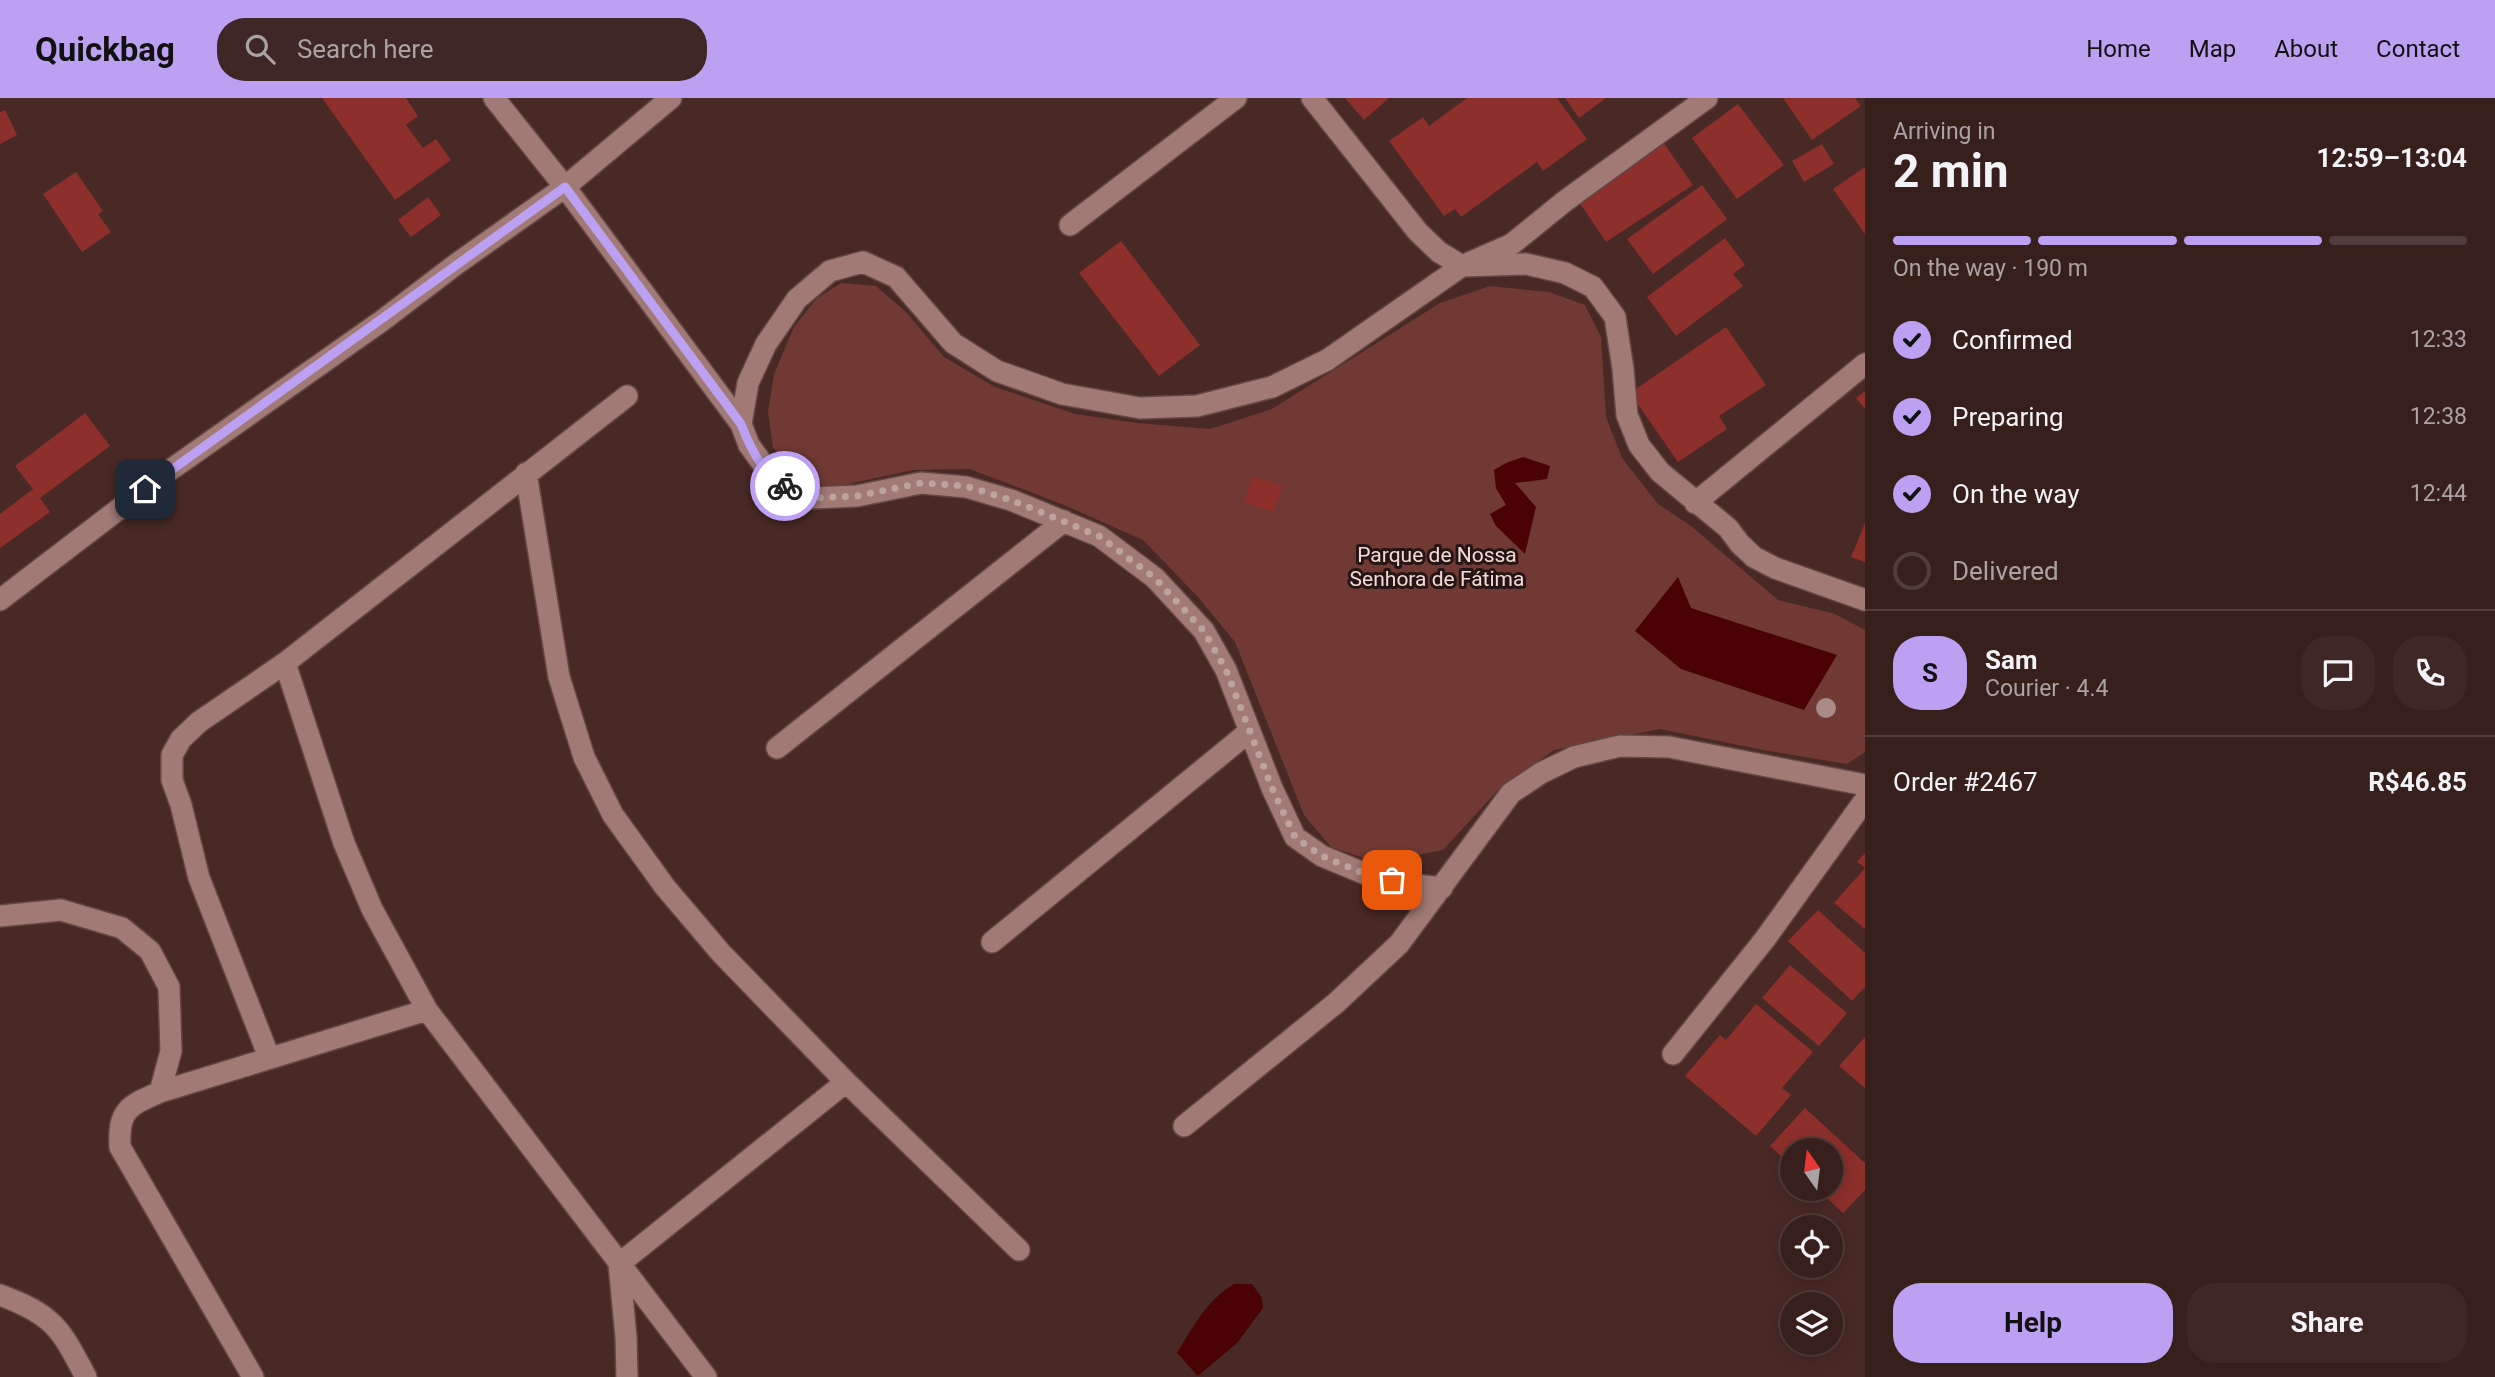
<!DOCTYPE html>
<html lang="en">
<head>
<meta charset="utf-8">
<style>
	body { margin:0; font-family:Roboto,sans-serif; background:#3e2725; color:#f1f3f6; height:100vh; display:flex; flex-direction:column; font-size:26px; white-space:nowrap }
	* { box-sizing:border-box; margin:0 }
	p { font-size:23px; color:#aaa2a3 }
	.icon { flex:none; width:38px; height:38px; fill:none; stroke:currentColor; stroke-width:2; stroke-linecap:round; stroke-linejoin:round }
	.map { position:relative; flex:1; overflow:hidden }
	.details { display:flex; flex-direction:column; background:#371f1c; width:630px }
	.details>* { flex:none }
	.needle { width:46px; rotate:346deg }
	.tools { position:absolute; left:1780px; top:1040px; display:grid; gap:14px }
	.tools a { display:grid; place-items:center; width:63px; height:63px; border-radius:50%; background:#371f1c; box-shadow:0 4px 18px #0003,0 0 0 2px #513d3b; font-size:35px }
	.pin { position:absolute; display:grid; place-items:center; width:60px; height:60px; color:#fff; margin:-30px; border-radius:14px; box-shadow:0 4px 10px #0006 }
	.courier { position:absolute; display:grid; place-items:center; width:70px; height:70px; margin:-35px; border:5px solid #bca0f2; border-radius:50%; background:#fff; color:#222; box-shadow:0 2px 9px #0007 }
	.headline em { font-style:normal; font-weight:700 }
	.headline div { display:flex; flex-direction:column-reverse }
	.headline { display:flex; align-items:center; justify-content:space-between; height:119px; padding:0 28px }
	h1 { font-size:46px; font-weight:700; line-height:52px }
	.bar { display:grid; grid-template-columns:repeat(4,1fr); gap:10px 7px; align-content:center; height:84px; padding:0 28px }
	.bar i { height:9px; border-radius:5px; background:#513d3b }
	.bar .selected { background:#bca0f2 }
	.bar p { grid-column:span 4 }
	.line { display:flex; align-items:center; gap:18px; padding:0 28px; border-top:2px solid #513d3b }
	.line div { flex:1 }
	.round { display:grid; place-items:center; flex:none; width:74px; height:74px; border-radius:28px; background:#3e2725 }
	ol { padding:0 28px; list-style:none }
	li { display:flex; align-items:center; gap:21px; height:77px }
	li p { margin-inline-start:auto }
	li .icon { padding:7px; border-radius:50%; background:#bca0f2; color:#111; stroke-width:4 }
	li:last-child { color:#aaa2a3 }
	li i { width:38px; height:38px; border:4px solid #513d3b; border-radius:50% }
	.action { display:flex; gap:14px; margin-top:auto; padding:14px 28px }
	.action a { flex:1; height:80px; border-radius:28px; background:#bca0f2; color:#111; font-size:28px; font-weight:700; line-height:80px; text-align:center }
	.action a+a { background:#3e2725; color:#f1f3f6 }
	header { display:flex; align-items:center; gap:42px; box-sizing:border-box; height:98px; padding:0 35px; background:#bca0f2; color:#111 }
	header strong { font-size:33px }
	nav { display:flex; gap:38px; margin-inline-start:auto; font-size:24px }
	.search { width:490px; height:63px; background:#3e2725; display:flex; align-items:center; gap:18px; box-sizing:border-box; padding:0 24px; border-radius:28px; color:#aaa2a3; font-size:26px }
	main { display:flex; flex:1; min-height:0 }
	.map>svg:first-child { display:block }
</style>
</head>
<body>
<header>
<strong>Quickbag</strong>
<div class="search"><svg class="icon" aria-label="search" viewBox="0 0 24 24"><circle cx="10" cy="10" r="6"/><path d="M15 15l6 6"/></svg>Search here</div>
<nav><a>Home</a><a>Map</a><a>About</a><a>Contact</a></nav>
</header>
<main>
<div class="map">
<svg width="1865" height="1279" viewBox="0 0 1865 1279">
	<rect width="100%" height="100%" fill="#492925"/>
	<!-- green -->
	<path fill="#703934" d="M841,185L876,188L905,213L944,259L995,289L1075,316L1137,325L1210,331L1272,311L1440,205L1490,188L1549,194L1585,207L1601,239L1606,319L1622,360L1658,406L1691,428L1778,502L1835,516L1865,532V654L1847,666L1763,652L1660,631L1554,652L1498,692L1443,752L1379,765L1331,749L1304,717L1235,544L1197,498L1143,442L1064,407L970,371L913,372L830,390L800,379L773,350L768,314L774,276L794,229L817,200Z"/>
	<!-- water -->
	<path fill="#4a0205" d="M1523,359L1550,368L1547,381L1515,385L1536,409L1525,456L1496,428L1490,416L1506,407L1496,390L1494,372L1506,365Z
		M1678,479L1691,510L1837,557L1804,612L1681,571L1635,533Z
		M1234,1186H1252L1262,1200L1263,1210L1237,1245L1198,1278L1177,1255C1193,1229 1207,1202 1234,1186Z"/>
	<!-- building -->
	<path fill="#8d2f2b" d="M322,0H406L418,18L406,27L423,50L436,41L451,62L395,102Z
		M1345,0H1389L1364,22Z
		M1467,0H1557L1587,41L1543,73L1537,64L1461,119L1455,111L1444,118L1389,43L1423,19L1429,28Z
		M1565,0H1606L1579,20Z
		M1783,0H1855L1861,8L1812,42Z
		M1738,6L1784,67L1737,101L1692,40Z
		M5,12L17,37L0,46V14Z
		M1663,44L1693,87L1606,144L1577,101Z
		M1822,46L1834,66L1804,84L1792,63Z
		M1865,69V136L1833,91Z
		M76,74L103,113L98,116L111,134L82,154L43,96Z
		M1702,87L1727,121L1653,176L1627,141Z
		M428,99L441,117L411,139L398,122Z
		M1725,140L1745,167L1733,176L1743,188L1676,238L1647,199Z
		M1121,143L1200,247L1159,278L1079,175Z
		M1726,229L1766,287L1719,318L1727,331L1678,364L1630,295Z
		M1865,293V311L1856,300Z
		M85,315L110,348L40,400L50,414L0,450V416L33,391L15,368Z
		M1253,378L1283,388L1273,414L1244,404Z
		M1865,425V464L1851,459Z
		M1865,755V831L1834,805L1865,770L1857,764Z
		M1818,812L1865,855V889L1852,903L1788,843Z
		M1790,867L1847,915L1819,948L1762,900Z
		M1756,906L1813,954L1782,990L1791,997L1756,1038L1685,978L1720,937L1726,942Z
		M1865,939V990L1839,968Z
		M1805,1010L1865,1065V1092L1843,1115L1816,1090H1830V1052H1792V1068L1770,1048Z"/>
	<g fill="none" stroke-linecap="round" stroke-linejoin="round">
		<defs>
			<path id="street" d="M494,0L565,89L741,326L749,347L776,384L812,400L857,398L921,385L966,389L1011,402L1099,438L1155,480L1204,533L1226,572L1272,690L1295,739L1322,758L1368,777L1416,787L1442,790
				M1312,0L1418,134L1439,154L1462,168L1526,166L1565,175L1593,189L1615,219L1623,271L1627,317L1639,347L1660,374L1728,430L1740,446L1754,459L1775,470L1865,502
				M1070,127L1236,0
				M741,326L748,285L766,246L797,201L830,173L863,164L896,179L953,245L997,273L1062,296L1140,310L1197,308L1272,289L1327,262L1462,168L1512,146L1565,103L1707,0
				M526,375L559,579L584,659L613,717L665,789L721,855L846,984L1019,1152
				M1695,405L1865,266
				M0,502L166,375L383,222L455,167L565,89L671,0
				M285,565L344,745L372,811L427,912L706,1279
				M777,650L1064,423
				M0,818L61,812L122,830L150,853L169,889L171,953L160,994
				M992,844L1250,633
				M1673,956L1765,841L1865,702
				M269,959L199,780L181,707L172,682V657L181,641L199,624L285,565L627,298
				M1184,1028L1336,905L1399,846L1511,695L1541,675L1574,659L1620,648L1669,649L1865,687
				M0,1197C54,1217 60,1230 86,1279
				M253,1279L120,1049C118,1012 128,1008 160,994L427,912
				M627,1279L626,1239L619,1166L846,984"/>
		</defs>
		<!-- street casing -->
		<use href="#street" stroke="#634745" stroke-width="24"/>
		<!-- street -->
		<use href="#street" stroke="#a17a75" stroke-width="21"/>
	</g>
	<!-- trees -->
	<circle fill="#a88a86" cx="1826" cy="610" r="10"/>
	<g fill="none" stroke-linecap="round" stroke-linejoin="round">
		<!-- done -->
		<path stroke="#bda3a0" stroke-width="7" stroke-dasharray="0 12.6" d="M785,388L812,400L857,398L921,385L966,388L1011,402L1099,438L1155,480L1204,533L1226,572L1272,690L1295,739L1322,758L1368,777L1392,782"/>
		<!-- route -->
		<path stroke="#bca0f2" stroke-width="9" d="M145,391L565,89L741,326C749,347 764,378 785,388"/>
	</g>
	<g text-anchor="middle" stroke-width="6" stroke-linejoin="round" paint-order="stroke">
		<!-- park labels -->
		<g font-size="21" fill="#f5d9d5" stroke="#251615">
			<text x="1437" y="464">Parque de Nossa<tspan x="1437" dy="24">Senhora de Fátima</tspan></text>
		</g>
	</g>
</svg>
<div class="tools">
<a><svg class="needle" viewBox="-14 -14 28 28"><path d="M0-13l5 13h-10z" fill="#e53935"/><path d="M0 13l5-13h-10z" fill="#aaa2a3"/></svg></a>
<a><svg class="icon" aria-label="locate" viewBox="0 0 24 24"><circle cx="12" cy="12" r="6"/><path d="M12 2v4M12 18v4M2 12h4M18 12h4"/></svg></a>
<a><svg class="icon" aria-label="layers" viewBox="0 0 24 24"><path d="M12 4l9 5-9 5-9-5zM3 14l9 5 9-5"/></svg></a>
</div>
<div class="pin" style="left:1392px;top:782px;background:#ea580c"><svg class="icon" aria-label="bag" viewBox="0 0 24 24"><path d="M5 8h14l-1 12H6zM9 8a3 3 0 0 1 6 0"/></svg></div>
<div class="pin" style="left:145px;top:391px;background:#1f2937"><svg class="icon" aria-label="home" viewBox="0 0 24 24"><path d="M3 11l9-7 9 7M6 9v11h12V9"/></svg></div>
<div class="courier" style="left:785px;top:388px"><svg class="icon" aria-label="bike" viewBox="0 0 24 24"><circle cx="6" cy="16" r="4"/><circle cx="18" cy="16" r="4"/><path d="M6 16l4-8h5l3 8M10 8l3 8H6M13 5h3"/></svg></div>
</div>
<section class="details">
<div class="headline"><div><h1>2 min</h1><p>Arriving in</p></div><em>12:59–13:04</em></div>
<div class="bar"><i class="selected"></i><i class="selected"></i><i class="selected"></i><i></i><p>On the way · 190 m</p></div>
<ol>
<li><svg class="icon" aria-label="check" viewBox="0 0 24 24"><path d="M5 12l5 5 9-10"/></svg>Confirmed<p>12:33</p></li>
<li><svg class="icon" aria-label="check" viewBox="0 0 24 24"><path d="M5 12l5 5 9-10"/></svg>Preparing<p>12:38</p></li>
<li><svg class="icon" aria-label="check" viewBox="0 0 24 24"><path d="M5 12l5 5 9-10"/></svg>On the way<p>12:44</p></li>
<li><i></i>Delivered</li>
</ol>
<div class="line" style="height:126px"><b class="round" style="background:#bca0f2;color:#111">S</b><div><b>Sam</b><p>Courier · 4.4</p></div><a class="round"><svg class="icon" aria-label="chat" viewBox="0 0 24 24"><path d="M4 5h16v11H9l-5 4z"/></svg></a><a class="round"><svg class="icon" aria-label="phone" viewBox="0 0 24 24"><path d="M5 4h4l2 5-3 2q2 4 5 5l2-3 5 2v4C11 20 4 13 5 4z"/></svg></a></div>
<div class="line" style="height:91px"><div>Order #2467</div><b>R$46.85</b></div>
<div class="action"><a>Help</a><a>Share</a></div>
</section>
</main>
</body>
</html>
